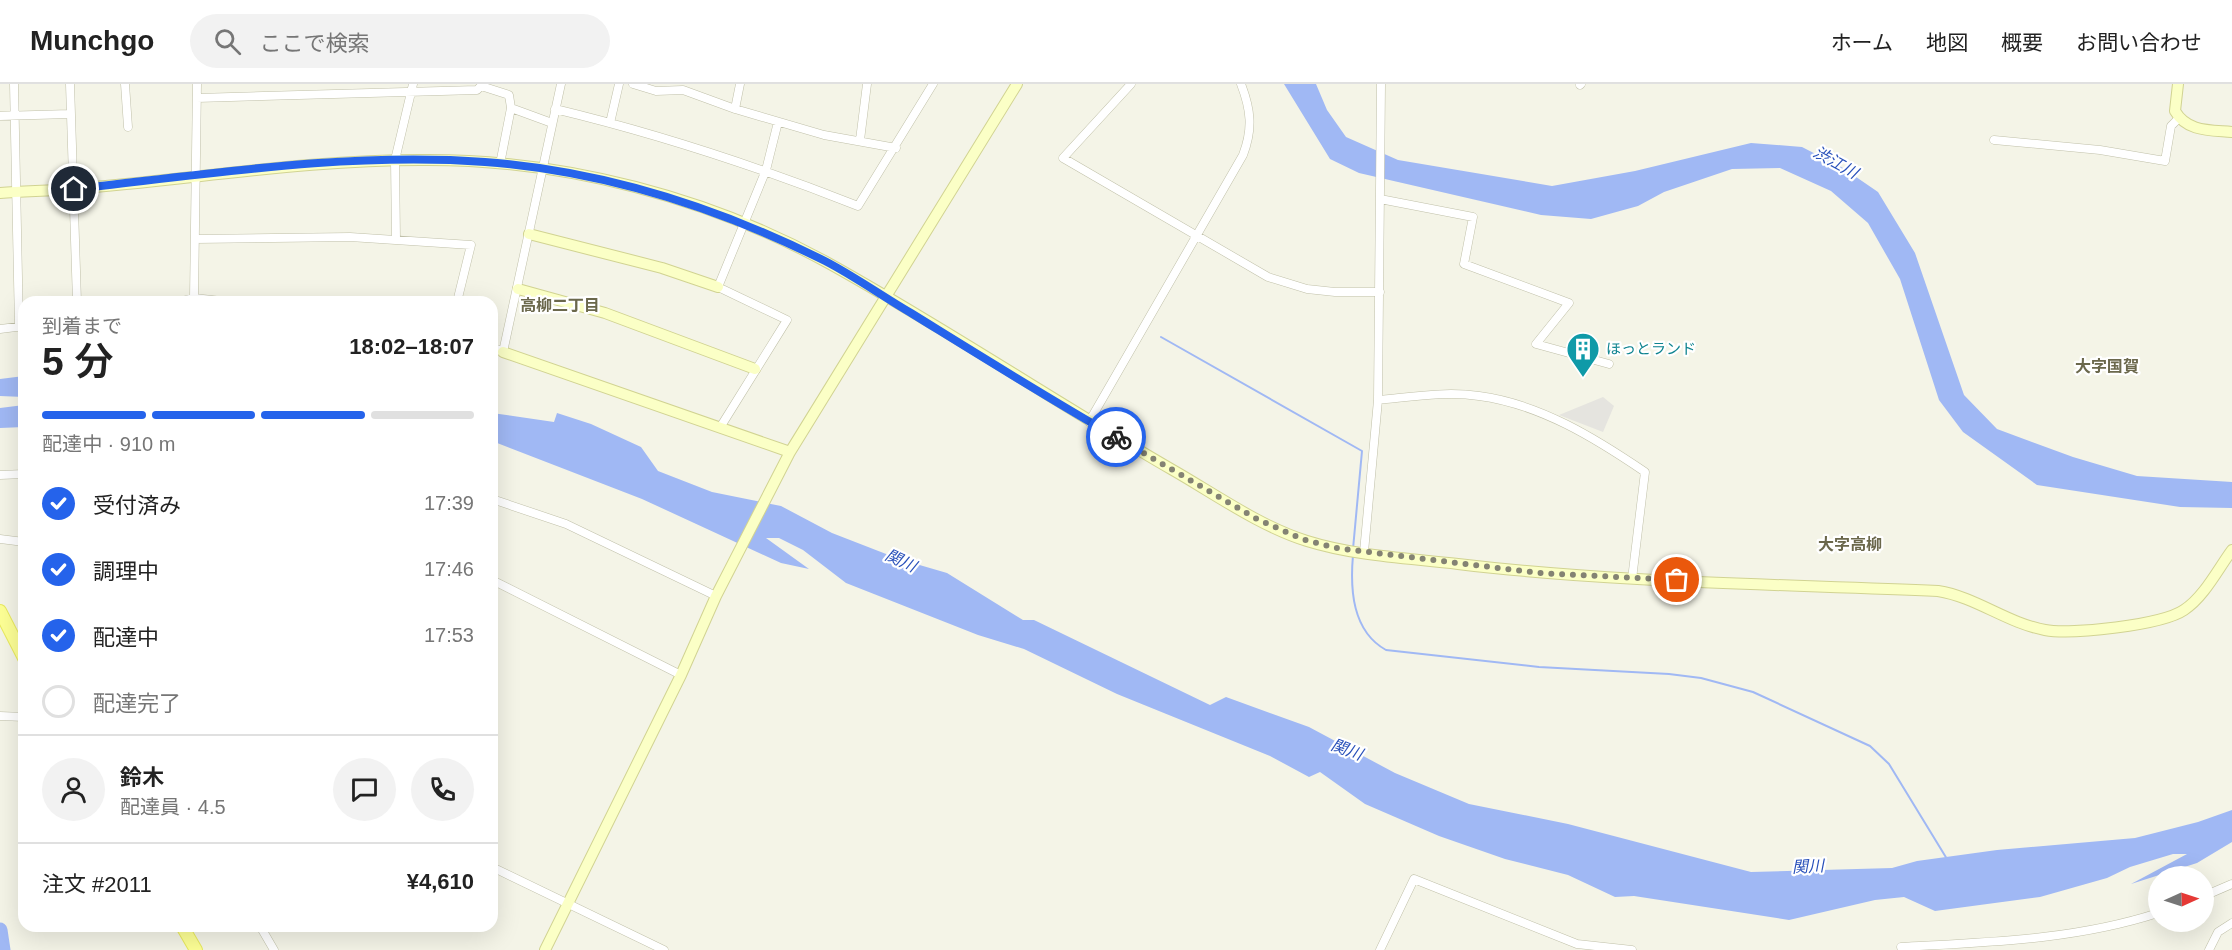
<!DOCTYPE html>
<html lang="ja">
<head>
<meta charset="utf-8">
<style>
	body { margin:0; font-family:Arial,"Noto Sans JP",sans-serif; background:#f2f2f2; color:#222; height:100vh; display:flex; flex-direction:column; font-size:22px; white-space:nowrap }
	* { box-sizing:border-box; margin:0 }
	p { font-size:20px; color:#767676 }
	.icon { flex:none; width:33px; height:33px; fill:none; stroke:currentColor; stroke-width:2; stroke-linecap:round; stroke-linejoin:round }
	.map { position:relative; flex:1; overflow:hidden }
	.sheet { position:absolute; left:18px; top:212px; width:480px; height:636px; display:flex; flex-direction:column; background:#fff; border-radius:18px; box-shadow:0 6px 24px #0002 }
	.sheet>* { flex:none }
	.needle { width:39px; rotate:87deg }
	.fabs { position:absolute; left:2148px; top:782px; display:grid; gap:12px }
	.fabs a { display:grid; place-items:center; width:66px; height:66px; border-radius:50%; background:#fff; box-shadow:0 6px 24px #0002; font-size:30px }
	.pin { position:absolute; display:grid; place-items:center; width:51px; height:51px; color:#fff; margin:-26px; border:3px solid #fff; border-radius:50%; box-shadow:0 2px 6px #0007 }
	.courier { position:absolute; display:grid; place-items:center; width:60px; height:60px; margin:-30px; border:4px solid #2563eb; border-radius:50%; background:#fff; color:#222; box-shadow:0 2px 8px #0007 }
	.overview em { font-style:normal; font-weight:600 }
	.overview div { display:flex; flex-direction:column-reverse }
	.overview { display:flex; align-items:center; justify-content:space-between; height:102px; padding:0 24px }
	h1 { font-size:39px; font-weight:600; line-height:45px }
	.bar { display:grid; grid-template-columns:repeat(4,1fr); gap:9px 6px; align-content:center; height:72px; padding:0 24px }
	.bar i { height:8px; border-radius:4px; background:#e0e0e0 }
	.bar .active { background:#2563eb }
	.bar p { grid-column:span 4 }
	.line { display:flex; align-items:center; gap:15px; padding:0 24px; border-top:2px solid #e0e0e0 }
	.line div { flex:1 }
	.round { display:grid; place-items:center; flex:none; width:63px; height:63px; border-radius:32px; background:#f2f2f2 }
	ol { padding:0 24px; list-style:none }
	li { display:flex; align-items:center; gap:18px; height:66px }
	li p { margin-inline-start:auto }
	li .icon { padding:6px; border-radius:50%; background:#2563eb; color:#fff; stroke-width:4 }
	li:last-child { color:#767676 }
	li i { width:33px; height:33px; border:3px solid #e0e0e0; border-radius:50% }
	header { display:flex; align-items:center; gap:36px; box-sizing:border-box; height:84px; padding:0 30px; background:#fff; border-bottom:2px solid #e0e0e0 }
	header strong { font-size:28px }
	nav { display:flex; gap:33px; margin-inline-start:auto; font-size:21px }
	.search { width:420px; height:54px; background:#f2f2f2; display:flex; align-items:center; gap:15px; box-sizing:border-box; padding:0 21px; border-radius:33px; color:#767676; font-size:22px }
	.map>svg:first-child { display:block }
</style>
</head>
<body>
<header>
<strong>Munchgo</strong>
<div class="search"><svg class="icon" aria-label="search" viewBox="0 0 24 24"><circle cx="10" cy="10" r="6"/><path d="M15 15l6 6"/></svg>ここで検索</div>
<nav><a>ホーム</a><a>地図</a><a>概要</a><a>お問い合わせ</a></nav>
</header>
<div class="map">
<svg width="2232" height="866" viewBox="0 0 2232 866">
	<rect width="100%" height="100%" fill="#f4f4e7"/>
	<!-- parking -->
	<path fill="#e5e4df" d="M1603,313L1614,322L1603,348L1559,331Z"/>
	<!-- water -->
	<path fill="#a0b8f4" d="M1284,0H1316L1327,26L1346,53L1398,76L1552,102L1635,87L1751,59L1802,63L1843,84L1878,108L1915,169L1964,311L1997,345L2073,373L2137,392L2232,398V424L2180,423L2037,401L1963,348L1939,316L1900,195L1868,139L1831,107L1780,84L1732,85L1664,108L1638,122L1591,135L1541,131L1359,89L1330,75Z
		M24,292V313L0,312V295Z
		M24,321V343L0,344V324Z
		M492,329L554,338L557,329L591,340L641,363L658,387L712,408L781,422L832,449L899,475L947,489L1023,536H1034L1210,621L1226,613L1309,643L1395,689L1469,720L1568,740L1751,788L1892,784L1917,777L1997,766L2135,754L2198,738L2232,726V758L2197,779L2131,800L2187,770H2173L2130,783L2107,794L2040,813L1935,827L1904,813L1875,816L1789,836L1634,812L1615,813L1568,791L1505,775L1439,752L1365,720L1320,688L1309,693L1270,672L1117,610L1024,565L978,551L846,499L803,466L779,454H766L809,485L781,479L642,415L492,357Z"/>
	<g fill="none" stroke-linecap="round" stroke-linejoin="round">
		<!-- stream -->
		<path stroke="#a0b8f4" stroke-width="2" d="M1161,253L1362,367L1353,465
			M1353,471C1350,505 1352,547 1386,566L1539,583L1669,590L1701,594L1753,608L1870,662L1889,680L1947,775"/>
		<!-- river -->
		<path stroke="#a0b8f4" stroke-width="15" d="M0,846L3,866"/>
		<defs>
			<path id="street" d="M14,0L19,243
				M70,0L77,218
				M125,0L128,43
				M633,0L656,7L683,6L735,25L824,51L896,64
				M1131,0L1063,74L1268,193L1307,205L1335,208H1380
				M1580,1L1581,0
				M481,2L509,11L511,24L552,39
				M197,14L477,6L483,0
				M555,25C659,50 759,83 858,122L933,0
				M735,25L740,0
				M0,32L70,30
				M610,39L619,0
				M860,56L867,0
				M1994,56L2100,66L2165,77L2171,42L2179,34
				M500,80L511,24
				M1380,115L1473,133L1464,180L1569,219L1536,260L1609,280
				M195,155L350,153L471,161L457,218
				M396,156L395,76L413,0
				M194,214L197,0
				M178,218L194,214L230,218
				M0,245L24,242
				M492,263L503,268L561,0
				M1378,316C1411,313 1446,307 1479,312C1540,320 1595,354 1645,388L1632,495
				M1089,338L1243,71C1253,45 1251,26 1241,0
				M721,342L787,236L718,203L766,86L778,38
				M0,391L24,390
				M492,415L566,440L716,512
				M0,455L24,458
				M1364,468L1378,316L1381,0
				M492,496L681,591
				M0,632L24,633
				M492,783L664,866
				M2204,812L2232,800
				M260,842L274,866
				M1901,863C1989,858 2075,856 2158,829
				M1380,866L1414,795L1577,860L1632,866
				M2209,866L2218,848L2232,839"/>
			<path id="secondary" d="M2178,0L2175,27C2187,48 2210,46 2232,48
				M0,109C24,107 48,107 71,105C190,96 308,75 428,76C565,76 709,113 830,180C945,244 1057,319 1171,385C1215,410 1259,442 1307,457C1355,472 1408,474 1458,480C1617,499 1778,500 1938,507C1976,513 2007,539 2045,546C2071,551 2162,541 2184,526C2204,513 2218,485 2232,466
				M529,150L662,184L718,203
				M518,205L605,229L755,285
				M503,268L790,368
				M545,866L681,591L716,512L790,368L1017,0"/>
			<path id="primary" d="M0,527L24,574
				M182,842L196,866"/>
		</defs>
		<!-- street casing -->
		<use href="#street" stroke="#c0c0a9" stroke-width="9"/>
		<!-- secondary casing -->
		<use href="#secondary" stroke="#d1d392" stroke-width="12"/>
		<!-- primary casing -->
		<use href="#primary" stroke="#e9ea5f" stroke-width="14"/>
		<!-- street -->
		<use href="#street" stroke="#fff" stroke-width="8"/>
		<!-- secondary -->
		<use href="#secondary" stroke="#fbffc6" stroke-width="10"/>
		<!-- primary -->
		<use href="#primary" stroke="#fdff95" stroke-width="12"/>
	</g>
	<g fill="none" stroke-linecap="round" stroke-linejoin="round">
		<!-- done -->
		<path stroke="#848373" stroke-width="6" stroke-dasharray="0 10.8" d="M1116,353L1257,435L1302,455L1336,464L1539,489L1677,496"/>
		<!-- route -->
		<path stroke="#2563eb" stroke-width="8" d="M74,105C209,90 349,68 485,78C604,87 719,124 825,177C854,192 882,212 911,229C979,271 1046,313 1116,353"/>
	</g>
	<!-- icons -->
	<defs>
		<symbol id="building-pin" viewBox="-11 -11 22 30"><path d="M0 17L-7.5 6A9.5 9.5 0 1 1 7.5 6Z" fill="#0f9aa8" stroke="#fff"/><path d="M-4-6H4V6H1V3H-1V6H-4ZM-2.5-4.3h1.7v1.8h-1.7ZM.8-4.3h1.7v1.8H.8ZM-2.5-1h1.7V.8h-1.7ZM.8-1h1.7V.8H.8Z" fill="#fff"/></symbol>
	</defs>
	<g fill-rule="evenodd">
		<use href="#building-pin" x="1564" y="246" width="38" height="52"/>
	</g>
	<g text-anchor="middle" stroke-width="4.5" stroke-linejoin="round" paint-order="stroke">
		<!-- culture labels -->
		<g font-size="15" fill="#0d838f" stroke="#fff" text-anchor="start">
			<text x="1606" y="270">ほっとランド</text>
		</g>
		<!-- water labels -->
		<g font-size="16" font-style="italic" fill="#2850ba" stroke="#fff">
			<text transform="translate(1836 78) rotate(29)" y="6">渋江川</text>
			<text transform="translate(901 476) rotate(25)" y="6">関川</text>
			<text transform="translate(1347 665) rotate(20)" y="6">関川</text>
			<text transform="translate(1808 782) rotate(-3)" y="6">関川</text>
		</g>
		<!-- neighbourhood labels -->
		<g font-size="16" font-weight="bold" fill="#6b684c" stroke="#fff">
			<text x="560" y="227">高柳二丁目</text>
			<text x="2107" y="288">大字国賀</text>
			<text x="1850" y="466">大字高柳</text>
		</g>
	</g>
</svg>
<div class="fabs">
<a><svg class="needle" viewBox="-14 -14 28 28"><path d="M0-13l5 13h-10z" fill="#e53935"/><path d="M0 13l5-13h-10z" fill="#767676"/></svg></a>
</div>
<div class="pin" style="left:1677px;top:496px;background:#ea580c"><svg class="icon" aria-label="bag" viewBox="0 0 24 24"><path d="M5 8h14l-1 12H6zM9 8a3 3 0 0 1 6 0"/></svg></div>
<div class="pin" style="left:74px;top:105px;background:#1f2937"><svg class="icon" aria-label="home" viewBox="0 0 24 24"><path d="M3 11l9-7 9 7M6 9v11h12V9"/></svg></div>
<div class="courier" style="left:1116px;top:353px"><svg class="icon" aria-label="bike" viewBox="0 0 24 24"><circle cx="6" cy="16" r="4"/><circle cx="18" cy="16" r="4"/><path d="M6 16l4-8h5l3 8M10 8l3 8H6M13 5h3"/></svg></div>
<section class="sheet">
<div class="overview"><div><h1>5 分</h1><p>到着まで</p></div><em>18:02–18:07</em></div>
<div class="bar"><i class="active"></i><i class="active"></i><i class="active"></i><i></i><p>配達中 · 910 m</p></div>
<ol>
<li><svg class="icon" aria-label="check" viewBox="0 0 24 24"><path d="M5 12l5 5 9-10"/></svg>受付済み<p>17:39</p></li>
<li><svg class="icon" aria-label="check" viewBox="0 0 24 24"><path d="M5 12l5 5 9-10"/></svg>調理中<p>17:46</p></li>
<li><svg class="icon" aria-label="check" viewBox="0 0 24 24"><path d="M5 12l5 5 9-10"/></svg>配達中<p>17:53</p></li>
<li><i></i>配達完了</li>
</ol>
<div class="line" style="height:108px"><a class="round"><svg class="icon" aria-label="person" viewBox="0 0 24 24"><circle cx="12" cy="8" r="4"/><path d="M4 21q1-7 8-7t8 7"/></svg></a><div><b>鈴木</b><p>配達員 · 4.5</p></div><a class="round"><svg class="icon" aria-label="chat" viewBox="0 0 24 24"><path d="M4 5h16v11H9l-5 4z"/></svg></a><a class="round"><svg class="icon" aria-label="phone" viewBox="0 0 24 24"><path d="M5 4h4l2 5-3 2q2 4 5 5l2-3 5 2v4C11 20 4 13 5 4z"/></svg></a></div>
<div class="line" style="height:78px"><div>注文 #2011</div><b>¥4,610</b></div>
</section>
</div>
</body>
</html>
